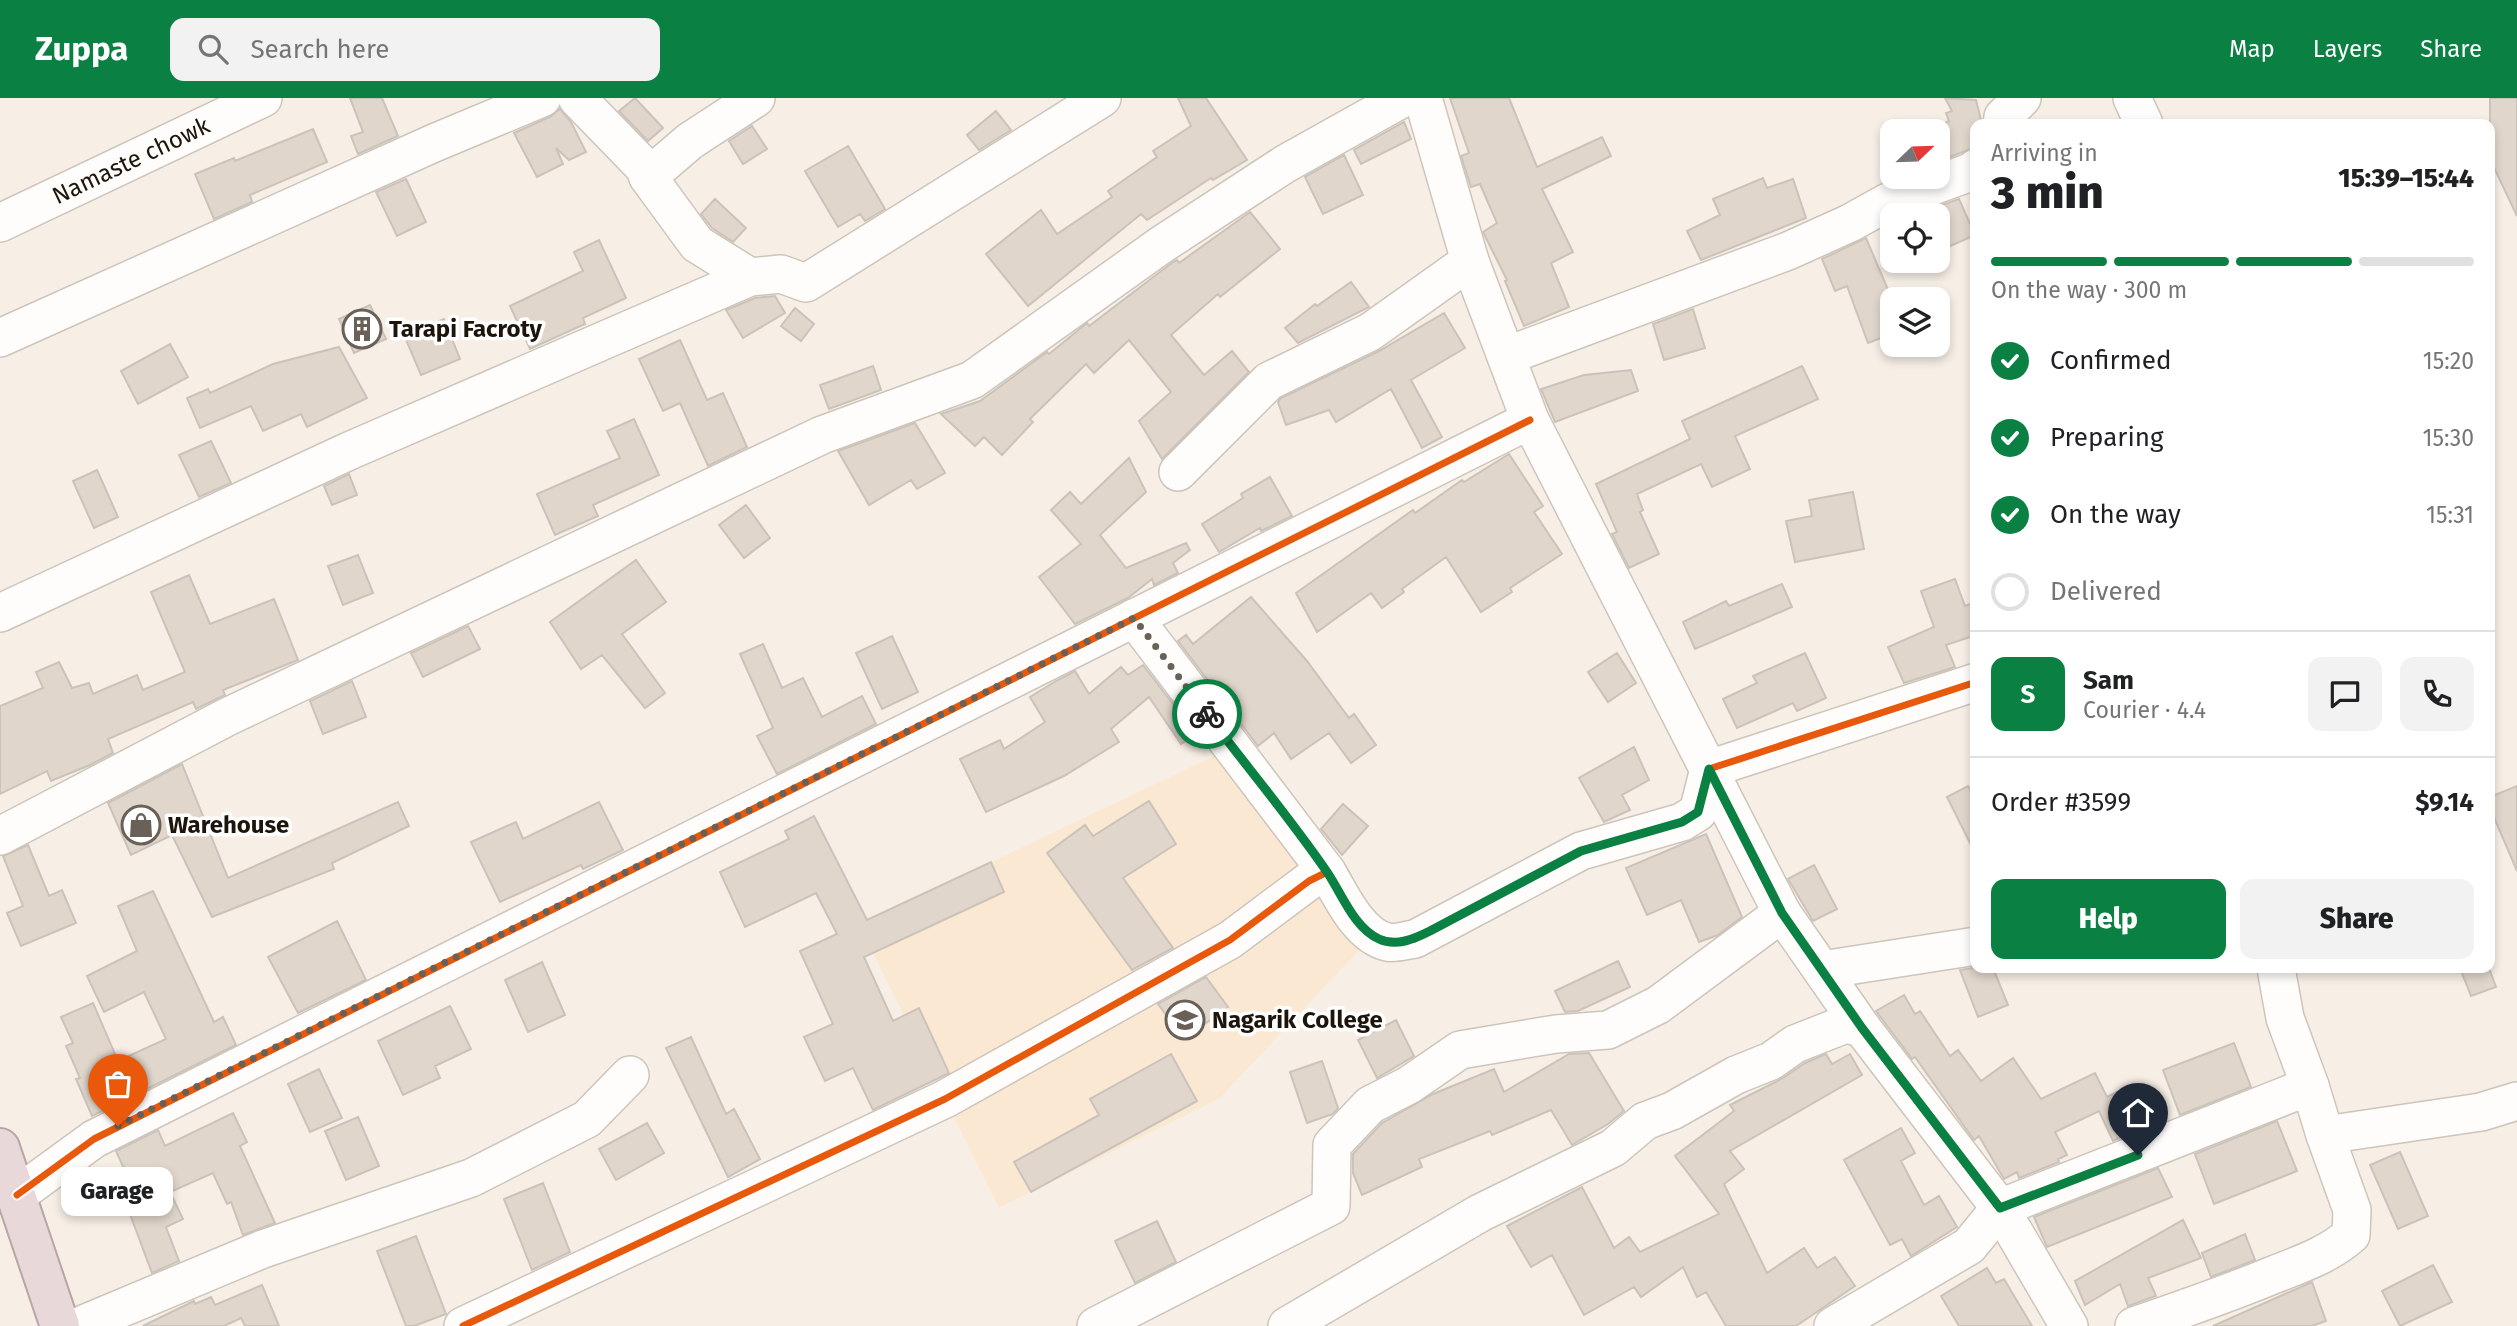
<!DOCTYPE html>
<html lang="en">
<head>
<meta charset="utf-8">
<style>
	body { margin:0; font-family:"Fira Sans",sans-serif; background:#f2f2f2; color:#202124; height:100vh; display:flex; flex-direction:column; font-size:26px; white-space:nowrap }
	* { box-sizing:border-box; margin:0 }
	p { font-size:23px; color:#757577 }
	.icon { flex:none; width:38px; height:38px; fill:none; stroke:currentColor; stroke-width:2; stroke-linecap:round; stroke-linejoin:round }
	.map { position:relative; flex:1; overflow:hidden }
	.side { position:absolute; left:1970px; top:21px; width:525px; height:854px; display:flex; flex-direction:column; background:#fff; border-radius:14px; box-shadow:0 4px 10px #0003 }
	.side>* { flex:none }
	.needle { width:46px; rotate:67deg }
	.buttons { position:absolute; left:1880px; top:21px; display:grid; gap:14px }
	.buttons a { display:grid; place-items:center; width:70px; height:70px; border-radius:14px; background:#fff; box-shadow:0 4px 10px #0003; font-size:35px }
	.pin { position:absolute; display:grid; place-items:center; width:60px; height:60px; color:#fff; margin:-72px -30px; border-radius:50% 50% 50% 0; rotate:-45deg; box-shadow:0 0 7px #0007 }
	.pin .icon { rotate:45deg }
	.courier { position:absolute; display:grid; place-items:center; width:70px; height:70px; margin:-35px; border:5px solid #0b8043; border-radius:50%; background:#fff; color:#222; box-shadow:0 2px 9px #0007 }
	.bubble { position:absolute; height:49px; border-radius:14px; background:#fff; box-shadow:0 4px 10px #0003; font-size:23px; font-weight:800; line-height:49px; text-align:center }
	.head em { font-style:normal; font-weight:800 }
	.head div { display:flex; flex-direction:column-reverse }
	.head { display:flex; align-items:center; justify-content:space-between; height:119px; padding:0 21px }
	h1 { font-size:46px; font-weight:800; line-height:52px }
	.bar { display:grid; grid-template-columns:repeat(4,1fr); gap:10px 7px; align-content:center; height:84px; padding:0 21px }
	.bar i { height:9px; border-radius:5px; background:#e0e0e0 }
	.bar .selected { background:#0b8043 }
	.bar p { grid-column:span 4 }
	.line { display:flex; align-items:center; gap:18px; padding:0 21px; border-top:2px solid #e0e0e0 }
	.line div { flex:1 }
	.round { display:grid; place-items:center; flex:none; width:74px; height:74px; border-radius:14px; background:#f2f2f2 }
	ol { padding:0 21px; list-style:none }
	li { display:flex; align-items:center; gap:21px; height:77px }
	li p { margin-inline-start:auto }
	li .icon { padding:7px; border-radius:50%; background:#0b8043; color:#fff; stroke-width:4 }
	li:last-child { color:#757577 }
	li i { width:38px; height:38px; border:4px solid #e0e0e0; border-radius:50% }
	.cta { display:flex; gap:14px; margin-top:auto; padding:14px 21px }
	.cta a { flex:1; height:80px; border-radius:14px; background:#0b8043; color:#fff; font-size:28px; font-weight:800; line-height:80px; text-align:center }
	.cta a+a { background:#f2f2f2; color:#202124 }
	header { display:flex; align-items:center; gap:42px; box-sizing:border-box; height:98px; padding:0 35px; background:#0b8043; color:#fff }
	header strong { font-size:33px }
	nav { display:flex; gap:38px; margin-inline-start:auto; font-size:24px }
	.search { width:490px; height:63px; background:#f2f2f2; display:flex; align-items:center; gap:18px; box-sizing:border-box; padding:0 24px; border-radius:14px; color:#757577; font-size:26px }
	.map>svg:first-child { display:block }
</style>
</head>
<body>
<header>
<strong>Zuppa</strong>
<div class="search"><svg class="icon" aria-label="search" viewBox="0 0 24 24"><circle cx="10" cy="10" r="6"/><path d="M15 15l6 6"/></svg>Search here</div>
<nav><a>Map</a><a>Layers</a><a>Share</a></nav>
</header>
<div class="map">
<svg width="2517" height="1228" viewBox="0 0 2517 1228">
	<rect width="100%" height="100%" fill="#f7efe6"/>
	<!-- built -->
	<path fill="#fbe8d2" d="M1216,657L1362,849L1220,1000L999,1110L859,827Z"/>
	<!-- building -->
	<path fill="#e0d6cb" stroke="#cbc2ba" stroke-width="2" d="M350,0H382L398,38L358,56L351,38L363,34Z
		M635,0L663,30L648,43L619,13Z
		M1178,0H1206L1247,62L1213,82L1211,80L1147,122L1141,116L1028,208L986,156L1041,112L1057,136L1112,99L1108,93L1157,59L1153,53L1191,28Z
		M1450,0H1509L1537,69L1602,39L1611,58L1542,91L1573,154L1551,165L1569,209L1524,228L1505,183L1507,182L1483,134L1497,125L1480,86L1471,89L1461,58L1469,55Z
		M1945,0L1976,2L1982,26H1976V49L1937,64V29L1949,23L1946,15L1952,13Z
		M2490,0H2517V118L2490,61Z
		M560,11L571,24L586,54L569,62L556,50L563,66L537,79L514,35L550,19Z
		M996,13L1011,32L979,52L967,37Z
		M1404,24L1411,41L1361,66L1354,52Z
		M752,28L767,51L743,66L729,43Z
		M313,31L327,64L250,97L252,104L214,121L195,76L234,60L235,63Z
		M848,48L885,111L865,123L860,116L838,129L805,73Z
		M1344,57L1363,97L1323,116L1305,79Z
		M1763,80L1767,90L1793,81L1806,120L1701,162L1687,133L1720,117L1713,101Z
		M406,81L426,124L397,138L376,94Z
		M715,101L746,130L733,144L712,130L701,116Z
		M1959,101L1975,137L1937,154V117H1913Z
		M1250,114L1280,151L1220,199L1218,196L1171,237L1204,277L1232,253L1249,274L1162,361L1139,323L1171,294L1129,242L1094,275L1086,266L1030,321L1033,324L1002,357L984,339L975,348L941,316L980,303L1047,254L1049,256L1087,225L1089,228L1173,164L1177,162L1179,165Z
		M1866,140L1892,201V236L1868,245L1847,188L1835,193L1822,161Z
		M599,142L626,200L583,220L585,226L530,251L510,208L583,173L574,154Z
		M1351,184L1369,209L1298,245L1285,230L1315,206L1317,208Z
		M775,198L785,215L743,240L726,212L755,200Z
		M370,207L386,241L354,255L339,221Z
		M795,210L814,226L801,243L781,228Z
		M1693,211L1705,250L1664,262L1653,226Z
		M1444,215L1465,250L1411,282L1442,339L1422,350L1391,291L1336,324L1329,312L1286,327L1278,304L1281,300L1379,253Z
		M444,221L460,261L421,277L404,237Z
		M680,242L707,302L723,295L747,349L708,368L680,305L663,313L639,261Z
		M170,246L188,279L138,306L121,273Z
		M339,249L367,300L307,329L301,316L263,333L251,308L200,330L187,300L208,291L210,295L273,266Z
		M873,268L881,292L829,311L820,287Z
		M1802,268L1818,301L1735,338L1750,371L1712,389L1701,366L1637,396L1643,412L1640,414L1659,456L1629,470L1612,436L1617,434L1596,386L1690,341L1682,323Z
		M1631,272L1638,293L1555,324L1541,291L1584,277Z
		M634,321L659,377L593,407L598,418L555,437L537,396L620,360L607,333Z
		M915,325L945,375L917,391L911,382L869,407L838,353Z
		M211,343L231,385L199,399L179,357Z
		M1509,356L1543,408L1534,414L1562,456L1510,490L1512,494L1481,514L1446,459L1402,491L1404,494L1382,510L1371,495L1317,534L1296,495L1413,412L1415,415L1462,382L1464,384Z
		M1129,360L1146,394L1100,437L1126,470L1186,445L1190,452L1173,465L1178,475L1154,487L1152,481L1128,500L1075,526L1039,479L1081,446L1051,412L1070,394L1081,406Z
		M97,372L118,419L94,430L73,383Z
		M349,376L357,397L332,407L324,388Z
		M1270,379L1292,418L1261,433L1260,430L1219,454L1202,426L1243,400L1241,396Z
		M1853,394L1864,451L1795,464L1786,423L1812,418L1809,402Z
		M746,407L770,440L744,460L719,427Z
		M358,457L373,495L343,507L328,468Z
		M636,462L666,504L622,536L665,595L645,610L602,557L581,571L550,524Z
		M189,477L210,526L274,501L298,562L223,592L225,597L196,611L193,604L108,641L113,655L90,667L51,683L47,673L0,696V608L43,590L36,574L59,564L72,590L89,585L93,596L137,577L143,592L185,574L151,494Z
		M1955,481L1965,508L1976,504V537L1946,547L1955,569L1904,585L1888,549L1934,529L1921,493Z
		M1782,486L1792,509L1695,551L1683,524L1726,503L1729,508Z
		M1251,499L1307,563L1349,620L1354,616L1376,647L1351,665L1329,635L1291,661L1274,635L1258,648L1178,543L1186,537L1193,546Z
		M468,528L480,551L423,579L411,555Z
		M892,538L918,594L882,611L856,555Z
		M763,546L782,590L803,580L822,619L862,598L876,626L777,676L757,638L773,630L740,556Z
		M1617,555L1636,585L1608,604L1588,574Z
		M1805,555L1826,600L1797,613L1793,605L1737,630L1723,601L1757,585L1753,578Z
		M1143,567L1196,636L1181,646L1149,599L1111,631L1119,644L1064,678L986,714L960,661L1000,642L1004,651L1045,624L1030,599L1056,583L1075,573L1089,596L1121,569L1128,577Z
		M352,583L366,619L323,636L310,603Z
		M1634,649L1649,682L1622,697L1630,712L1604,724L1579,680Z
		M182,666L228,780L398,704L409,728L332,765L334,771L212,819L172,737L131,757L108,705Z
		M1968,688L1976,703V757L1947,699Z
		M2517,688V773L2490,710V699Z
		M1149,703L1176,746L1123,780L1173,850L1132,872L1047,755L1085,727L1093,738Z
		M599,704L623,752L583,771L581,767L500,804L471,744L516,724L523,741Z
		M1343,706L1368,728L1342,757L1321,731Z
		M814,718L867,822L991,764L1004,794L864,859L893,923L919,910L949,975L873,1012L853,970L825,983L804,939L833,926L800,853L837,836L816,795L745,829L720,774L789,741L785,733Z
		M1706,736L1742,819L1718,837L1699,844L1681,802L1647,817L1626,770Z
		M28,747L49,798L62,792L76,825L21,848L7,815L23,808L3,758Z
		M1814,767L1837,811L1813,823L1788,781Z
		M153,793L214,924L223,919L236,947L92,1018L76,981L80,980L66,948L73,945L61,919L93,905L118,963L166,941L144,894L104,914L87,878L137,853L118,808Z
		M337,823L366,882L298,915L268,859Z
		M1618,863L1630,889L1578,913L1565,914L1555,893Z
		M542,864L565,917L528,934L505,882Z
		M1973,870H1993L2008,907L1978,919L1960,872Z
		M2460,870H2489L2496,889L2471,898Z
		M1206,879L1228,909L1184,941L1158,906Z
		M1904,897L1915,916L1920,913L1950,958L1958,952L1981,983L2013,960L2041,1001L2095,975L2107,999L2121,992L2139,1030L2113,1043L2099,1013L2055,1034L2067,1057L2058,1061L2059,1064L2019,1080L2017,1074L2004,1081L1979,1038L1974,1042L1915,959L1912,961L1876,913Z
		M450,908L471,951L435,968L440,980L403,997L378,943Z
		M1396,922L1414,958L1377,980L1358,942Z
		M691,939L726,1016L734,1011L760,1061L728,1079L666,950Z
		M2234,945L2251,989L2180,1017L2163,972Z
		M1589,955L1624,1013L1608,1026L1572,1047L1551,1012L1492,1037L1490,1033L1419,1061L1422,1069L1362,1097L1353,1075V1056L1382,1025L1433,996L1494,971L1504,994L1569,956Z
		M1171,956L1197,1003L1031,1094L1014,1064L1099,1017L1090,1001Z
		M1826,956L1832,966L1850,956L1862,977L1730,1053L1744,1071L1724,1086L1767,1175L1804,1150L1817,1170L1835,1159L1855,1188L1796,1228H1726L1706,1194L1697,1199L1683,1169L1641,1199L1634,1189L1584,1217L1552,1157L1531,1169L1507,1128L1582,1089L1614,1150L1629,1139L1640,1154L1719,1116L1675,1058L1734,1013L1730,1007L1783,980L1805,965Z
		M1322,963L1338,1010L1333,1016L1307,1025L1290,974Z
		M319,971L342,1020L310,1034L288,986Z
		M233,1015L247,1044L240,1048L275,1125L243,1137L231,1104L227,1106L213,1075L170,1094L183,1121L166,1129L179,1163L152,1175L125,1103L89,1115L79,1090L125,1073L116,1053L158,1032L165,1048Z
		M358,1019L379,1068L346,1082L325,1033Z
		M2277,1023L2297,1073L2214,1106L2195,1056Z
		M647,1025L664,1055L616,1082L599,1051Z
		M1901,1030L1915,1055L1901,1063L1924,1107L1939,1098L1957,1129L1911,1158L1902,1141L1890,1147L1844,1062Z
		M2400,1054L2428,1118L2398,1131L2370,1067Z
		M2158,1070L2172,1099L2047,1149L2034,1119Z
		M543,1085L570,1154L532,1172L504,1101Z
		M2183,1122L2201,1160L2148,1180L2156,1198L2128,1208L2120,1186L2085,1207L2075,1183Z
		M1157,1123L1176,1164L1135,1185L1115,1143Z
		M2245,1136L2255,1162L2211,1179L2202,1155Z
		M416,1138L446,1216L414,1228H406L377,1153Z
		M2433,1167L2452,1204L2400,1228L2382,1193Z
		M1987,1170L1996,1185L2004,1181L2032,1228H1959L1941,1198Z
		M2312,1184L2326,1223L2312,1228H2213Z
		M262,1187L279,1228H245L241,1220L224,1228H143L194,1203L195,1206L211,1199L215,1207Z"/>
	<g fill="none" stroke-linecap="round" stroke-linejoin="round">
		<defs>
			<g id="minor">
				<path d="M577,0L644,69L648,79L690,43L756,0"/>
				<path d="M1423,0L1470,163L1530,322L1782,815L1862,930L2000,1110L2069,1228"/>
				<path d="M2132,0L2144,26"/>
				<path d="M2002,26L2003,19L2022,0"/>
				<path d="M648,79L697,146L750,179"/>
				<path id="s1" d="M0,125L263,0"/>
				<path d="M0,240L434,45L542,0"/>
				<path d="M1506,258L1788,153L1850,125L1888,104L1971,74L1976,70"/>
				<path d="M1178,374L1269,283L1370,234L1470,163"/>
				<path d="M0,515L349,353L750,179L781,176L806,185L1102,0"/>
				<path d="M1134,520L1327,774"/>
				<path d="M0,738L227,619L822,337L972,282L1161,147L1285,66L1403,0"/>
				<path d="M2276,870L2285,920L2310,988"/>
				<path d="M1822,872L1976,848"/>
				<path d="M17,1097L94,1041L1530,322"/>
				<path d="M79,1228L263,1151L471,1080L587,1021L630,977"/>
				<path d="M463,1228L945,1001L1230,842L1309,783L1327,774C1341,797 1358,837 1387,844C1395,846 1406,842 1415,841L1581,753L1682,724L1698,714L1709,671L1976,584"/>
				<path d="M1096,1228L1331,1108L1332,1047L1370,1007L1409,987L1460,952L1556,936L1608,932L1658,907L1782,815"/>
				<path d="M1287,1228L1480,1115L1613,1050L1645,1023L1672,1013L1736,977L1771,963L1795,946L1846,926L1862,930"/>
				<path d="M1833,1228L1969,1148L2000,1110L2310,988L2325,1037L2481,1014L2517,1003"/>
				<path d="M2134,1228C2181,1212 2227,1196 2273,1177C2301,1166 2328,1157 2351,1137L2352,1112L2325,1037"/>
			</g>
			<path id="highway" d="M0,1050L60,1228"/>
		</defs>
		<!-- minor casing -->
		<use href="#minor" stroke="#cdc5bc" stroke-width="40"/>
		<!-- highway casing -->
		<use href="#highway" stroke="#b9a5a5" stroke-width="42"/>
		<!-- minor -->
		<use href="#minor" stroke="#fefdfb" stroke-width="37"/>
		<!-- highway -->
		<use href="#highway" stroke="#e9d8da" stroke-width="38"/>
		<defs>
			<path id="cycleway" d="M17,1097L94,1041L1530,322
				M463,1228L945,1001L1230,842L1309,783L1327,774C1341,797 1358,837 1387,844C1395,846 1406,842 1415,841L1581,753L1682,724L1698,714L1709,671L1976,584"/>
		</defs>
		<!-- cycleway casing -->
		<use href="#cycleway" stroke="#fff" stroke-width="11"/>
		<!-- cycleway -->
		<use href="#cycleway" stroke="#e8590c" stroke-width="7"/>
	</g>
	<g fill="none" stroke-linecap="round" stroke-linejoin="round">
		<!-- done -->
		<path stroke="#696158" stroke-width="7" stroke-dasharray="0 12.6" d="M118,1028L1134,520L1207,616"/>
		<!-- route -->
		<path stroke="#0b8043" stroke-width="9" d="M1207,616C1247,669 1290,720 1327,774C1342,796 1354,830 1379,841C1396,849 1414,841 1430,833L1581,753L1682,724L1698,714L1709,671L1782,815L1862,930L2000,1110L2138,1057"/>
	</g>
	<!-- icons -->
	<defs>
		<symbol id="building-ring" viewBox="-11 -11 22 22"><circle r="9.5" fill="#fff" stroke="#696158" stroke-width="1.5"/><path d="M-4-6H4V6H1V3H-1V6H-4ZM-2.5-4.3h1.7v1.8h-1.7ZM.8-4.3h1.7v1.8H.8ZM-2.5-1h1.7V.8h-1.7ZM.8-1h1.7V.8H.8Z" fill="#696158"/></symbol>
		<symbol id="shop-ring" viewBox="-11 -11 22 22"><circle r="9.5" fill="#fff" stroke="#696158" stroke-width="1.5"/><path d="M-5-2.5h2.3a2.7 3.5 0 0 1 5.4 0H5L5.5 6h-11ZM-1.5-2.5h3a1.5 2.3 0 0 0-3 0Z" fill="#696158"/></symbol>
		<symbol id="university-ring" viewBox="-11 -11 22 22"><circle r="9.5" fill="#fff" stroke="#696158" stroke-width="1.5"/><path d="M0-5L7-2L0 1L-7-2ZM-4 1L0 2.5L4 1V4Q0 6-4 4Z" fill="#696158"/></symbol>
	</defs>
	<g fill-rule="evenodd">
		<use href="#building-ring" x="340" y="209" width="44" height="44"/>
		<use href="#shop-ring" x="119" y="705" width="44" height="44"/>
		<use href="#university-ring" x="1163" y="900" width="44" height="44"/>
	</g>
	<g text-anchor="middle" stroke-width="7" stroke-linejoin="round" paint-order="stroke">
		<!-- street labels -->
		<g font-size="24" fill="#1d150c" stroke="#fff">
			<text dy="8" stroke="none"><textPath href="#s1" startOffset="145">Namaste chowk</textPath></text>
		</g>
		<!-- poi labels -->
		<g font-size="24" font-weight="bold" fill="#1d150c" stroke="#fff" text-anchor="start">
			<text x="389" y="239">Tarapi Facroty</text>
			<text x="168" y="735">Warehouse</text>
			<text x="1212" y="930">Nagarik College</text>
		</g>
	</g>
</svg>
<div class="buttons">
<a><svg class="needle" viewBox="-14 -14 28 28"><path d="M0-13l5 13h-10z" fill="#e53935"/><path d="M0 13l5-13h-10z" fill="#757577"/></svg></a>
<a><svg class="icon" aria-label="locate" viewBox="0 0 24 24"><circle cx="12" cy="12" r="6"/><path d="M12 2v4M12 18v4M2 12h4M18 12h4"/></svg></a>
<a><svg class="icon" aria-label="layers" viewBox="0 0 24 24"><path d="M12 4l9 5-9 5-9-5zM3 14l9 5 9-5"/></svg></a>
</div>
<div class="pin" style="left:118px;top:1028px;background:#ea580c"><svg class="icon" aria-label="bag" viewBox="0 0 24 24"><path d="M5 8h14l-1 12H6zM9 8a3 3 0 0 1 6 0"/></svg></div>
<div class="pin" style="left:2138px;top:1057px;background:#1f2937"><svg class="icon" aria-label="home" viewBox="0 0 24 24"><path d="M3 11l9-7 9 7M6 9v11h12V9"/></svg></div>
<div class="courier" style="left:1207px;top:616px"><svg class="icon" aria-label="bike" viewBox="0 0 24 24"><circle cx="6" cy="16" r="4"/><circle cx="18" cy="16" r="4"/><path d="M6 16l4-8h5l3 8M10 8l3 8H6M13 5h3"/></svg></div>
<div class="bubble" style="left:61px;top:1069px;width:112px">Garage</div>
<section class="side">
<div class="head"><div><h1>3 min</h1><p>Arriving in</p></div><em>15:39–15:44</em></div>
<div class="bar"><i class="selected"></i><i class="selected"></i><i class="selected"></i><i></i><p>On the way · 300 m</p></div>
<ol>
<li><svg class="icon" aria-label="check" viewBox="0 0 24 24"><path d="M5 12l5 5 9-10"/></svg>Confirmed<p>15:20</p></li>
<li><svg class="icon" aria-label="check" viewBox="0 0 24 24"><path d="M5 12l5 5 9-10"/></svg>Preparing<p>15:30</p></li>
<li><svg class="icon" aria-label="check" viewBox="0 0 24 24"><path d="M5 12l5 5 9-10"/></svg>On the way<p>15:31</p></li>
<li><i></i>Delivered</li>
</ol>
<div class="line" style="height:126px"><b class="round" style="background:#0b8043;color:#fff">S</b><div><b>Sam</b><p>Courier · 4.4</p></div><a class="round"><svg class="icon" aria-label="chat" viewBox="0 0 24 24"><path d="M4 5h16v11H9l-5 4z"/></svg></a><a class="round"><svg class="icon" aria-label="phone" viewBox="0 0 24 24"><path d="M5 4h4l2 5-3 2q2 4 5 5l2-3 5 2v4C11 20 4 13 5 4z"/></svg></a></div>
<div class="line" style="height:91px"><div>Order #3599</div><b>$9.14</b></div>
<div class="cta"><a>Help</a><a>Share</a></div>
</section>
</div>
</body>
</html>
